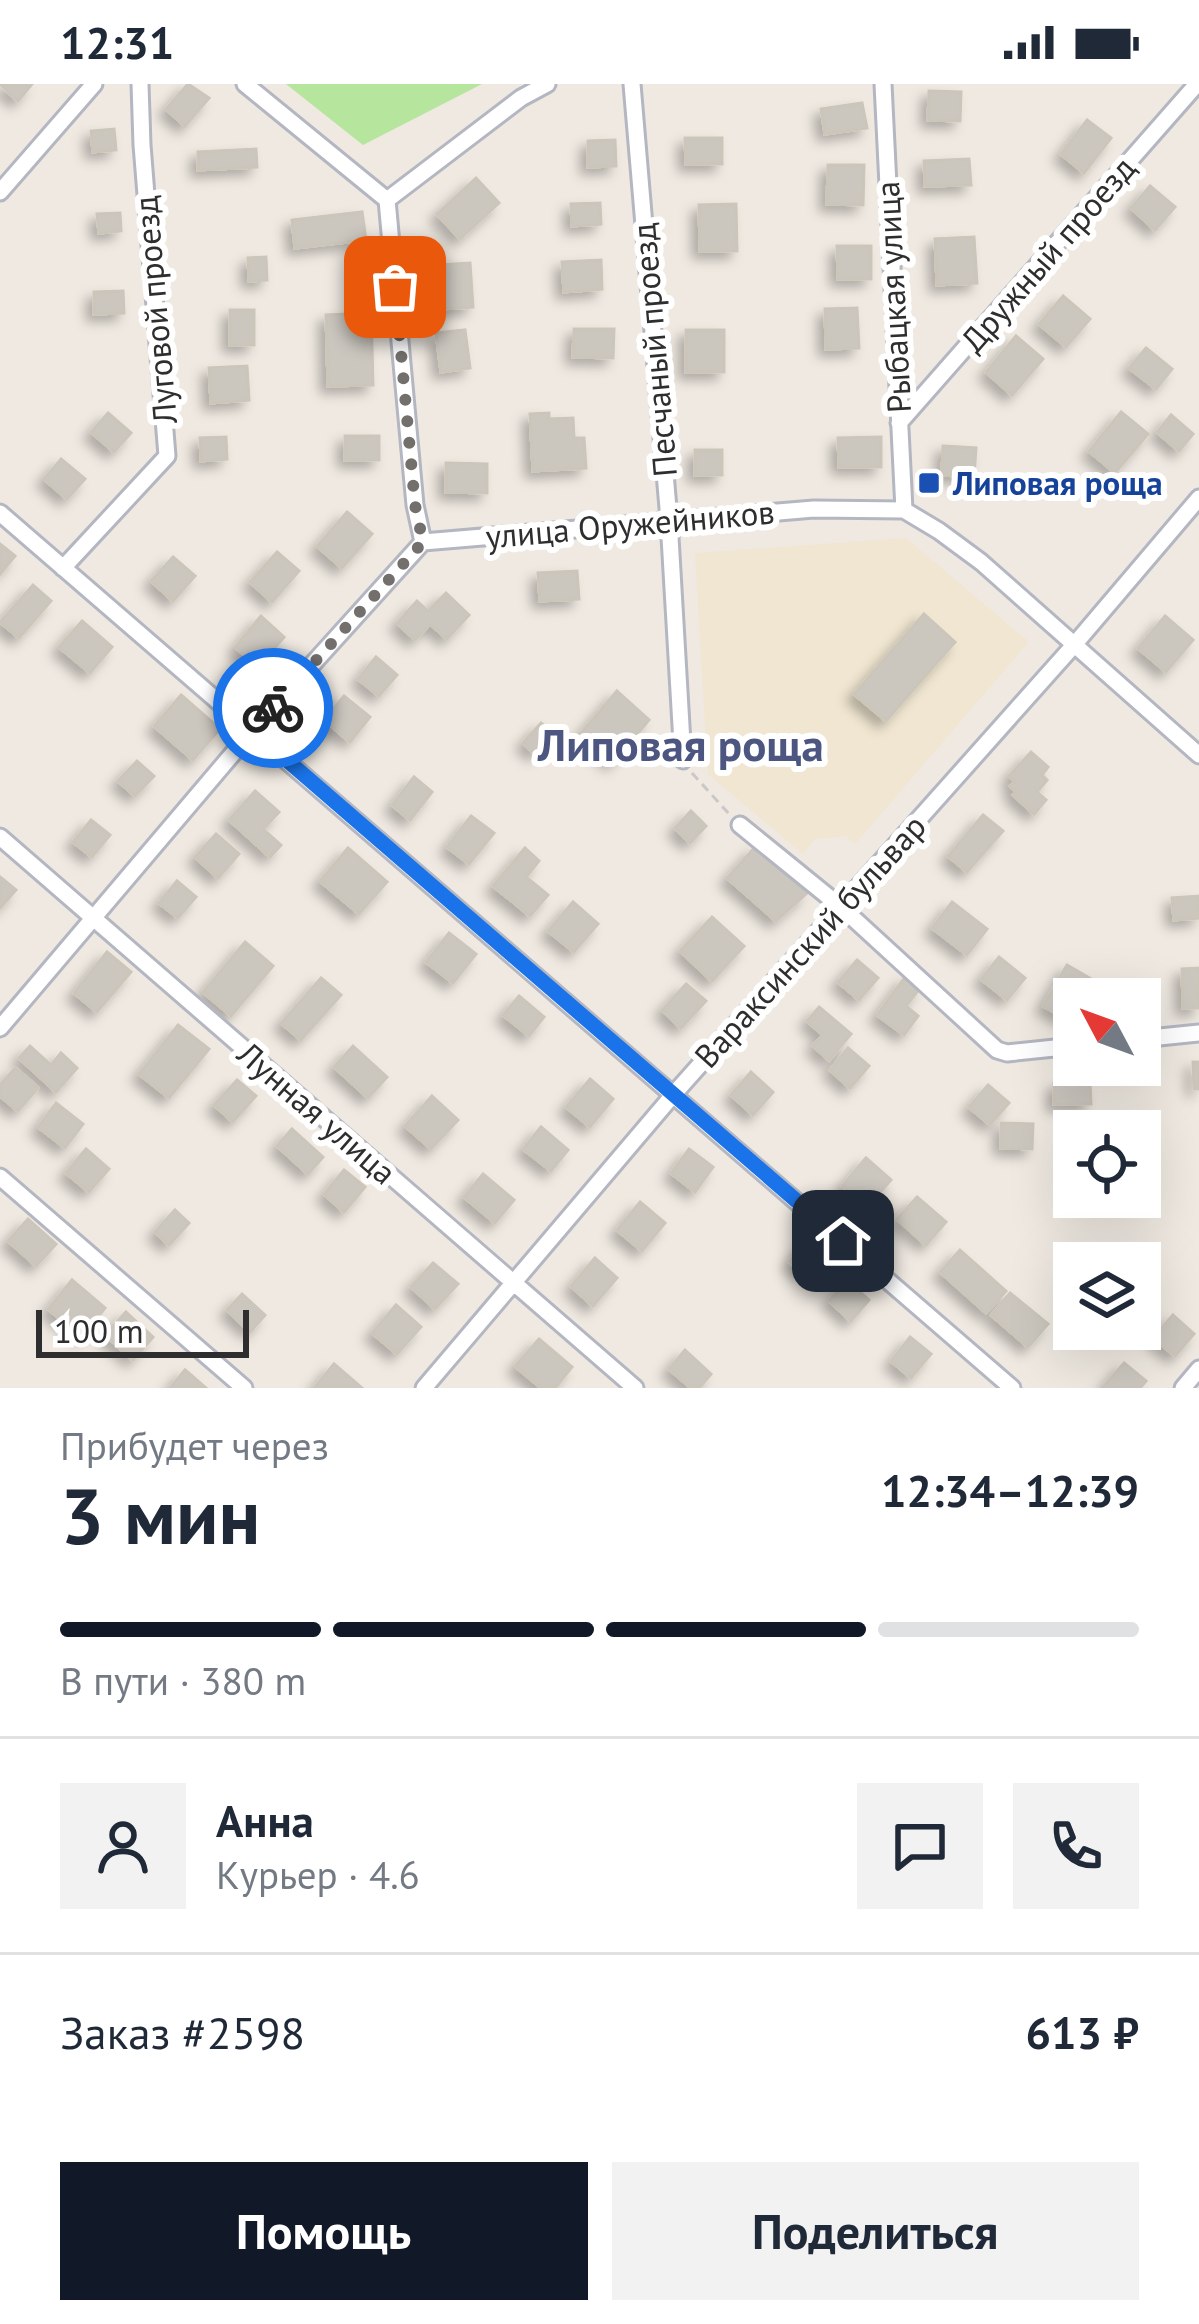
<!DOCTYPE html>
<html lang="ru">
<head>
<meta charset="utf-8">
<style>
	body { margin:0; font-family:"PT Sans",sans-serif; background:#f2f2f3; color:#1f2937; height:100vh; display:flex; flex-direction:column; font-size:45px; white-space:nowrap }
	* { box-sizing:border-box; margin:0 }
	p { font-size:39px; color:#747a83 }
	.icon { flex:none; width:66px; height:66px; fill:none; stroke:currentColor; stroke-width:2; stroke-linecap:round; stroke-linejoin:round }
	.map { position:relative; height:1304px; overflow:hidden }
	.sheet { display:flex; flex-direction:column; background:#fff; flex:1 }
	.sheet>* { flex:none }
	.needle { width:78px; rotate:311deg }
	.fabs { position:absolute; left:1053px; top:894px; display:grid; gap:24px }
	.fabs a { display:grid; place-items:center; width:108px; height:108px; border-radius:0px; background:#fff; box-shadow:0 12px 48px #0002; font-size:60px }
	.scale { position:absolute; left:36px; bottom:30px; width:213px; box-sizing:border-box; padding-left:12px; border:6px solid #2e2e2e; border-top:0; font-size:33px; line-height:42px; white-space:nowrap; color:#2e2e2e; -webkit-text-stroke:9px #fff; paint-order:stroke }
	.pin { position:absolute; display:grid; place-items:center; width:102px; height:102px; color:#fff; margin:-51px; border-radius:24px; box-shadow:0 6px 18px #0006 }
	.courier { position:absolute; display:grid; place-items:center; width:120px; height:120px; margin:-60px; border:9px solid #1a73e8; border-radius:50%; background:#fff; color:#222; box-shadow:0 3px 15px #0007 }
	.headline em { font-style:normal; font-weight:600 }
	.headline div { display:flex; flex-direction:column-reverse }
	.headline { display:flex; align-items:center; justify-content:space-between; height:204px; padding:0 60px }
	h1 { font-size:78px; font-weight:600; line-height:90px }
	.bar { display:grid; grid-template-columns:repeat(4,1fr); gap:18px 12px; align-content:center; height:144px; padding:0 60px }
	.bar i { height:15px; border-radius:9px; background:#e0e1e3 }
	.bar .on { background:#111827 }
	.bar p { grid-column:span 4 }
	.line { display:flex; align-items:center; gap:30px; padding:0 60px; border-top:3px solid #e0e1e3 }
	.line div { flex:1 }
	.round { display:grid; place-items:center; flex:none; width:126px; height:126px; border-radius:0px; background:#f2f2f3 }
	.button { display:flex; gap:24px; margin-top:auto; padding:24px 60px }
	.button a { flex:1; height:138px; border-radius:0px; background:#111827; color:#fff; font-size:48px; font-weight:600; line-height:138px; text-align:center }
	.button a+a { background:#f2f2f3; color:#1f2937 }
	.status { display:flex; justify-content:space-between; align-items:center; height:84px; padding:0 60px; background:#fff; direction:ltr }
	.status svg { height:33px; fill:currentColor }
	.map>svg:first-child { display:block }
</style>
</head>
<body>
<div class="status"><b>12:31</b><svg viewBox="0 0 49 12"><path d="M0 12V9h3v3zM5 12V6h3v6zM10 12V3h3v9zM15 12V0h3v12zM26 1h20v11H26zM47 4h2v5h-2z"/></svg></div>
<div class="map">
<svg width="1199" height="1304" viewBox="0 0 1199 1304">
	<defs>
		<filter id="shadow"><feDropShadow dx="-7" dy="7" stdDeviation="6" flood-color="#0004"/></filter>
	</defs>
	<rect width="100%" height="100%" fill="#efe9e1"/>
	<!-- education -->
	<path fill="#f0e6d1" d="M906,454L1029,558L855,760L846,752L815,755L803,770L708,690L695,469Z"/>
	<!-- green -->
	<path fill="#b6e59e" d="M286,0H482L363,61Z"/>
	<!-- building -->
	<path fill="#cbc7bf" stroke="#cbc5ba" stroke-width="3" filter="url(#shadow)" d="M0,0H32L18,17Z
		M188,0L209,14L185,42L166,25Z
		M929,7L961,8L960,37L928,36Z
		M862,19L867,44L825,50L821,25Z
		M1087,36L1111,54L1084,89L1061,70Z
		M114,45L116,66L93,68L91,47Z
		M685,54H722V80H686Z
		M615,56L616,82L588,83V57Z
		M256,65L257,83L198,86V68Z
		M969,75L971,101L925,102L924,77Z
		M828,81H864L863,121L827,120Z
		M476,94L499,119L460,155L437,130Z
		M1150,102L1175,123L1155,146L1131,124Z
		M600,119L601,140L572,142L571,120Z
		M736,120L737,167H700L699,121Z
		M362,128L366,156L295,164L292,136Z
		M120,129L121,147L99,149L97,130Z
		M974,153L977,199L937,201L935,155Z
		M837,162H871V195H838Z
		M266,173L267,196L249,197L248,174Z
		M601,176L602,205L564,208L562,178Z
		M470,179L473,223L442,225L439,181Z
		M123,207L124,229L94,230V208Z
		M1063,212L1090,235L1066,263L1039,240Z
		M857,224L859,264L826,265L825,225Z
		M230,226H254V261H230Z
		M371,229L373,301L328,302L326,231Z
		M574,245H614L613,274L573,273Z
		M465,246L470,284L441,288L436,249Z
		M686,246H724V288H686Z
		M1016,252L1043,275L1012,311L986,288Z
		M1146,264L1172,285L1156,305L1129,284Z
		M247,282L249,316L211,319L209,284Z
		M1121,328L1148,350L1115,389L1089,367Z
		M108,329L131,349L114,368L91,348Z
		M549,329V335L573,334L574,354H584L586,384L533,387L530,330Z
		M1171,331L1193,350L1179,367L1157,348Z
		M345,352H379V376H345Z
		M226,353L227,375L201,377L200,354Z
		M881,353V383H839L838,354Z
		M943,362L976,364L974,393L942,391Z
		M695,366H722V391H695Z
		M61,375L85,395L67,415L44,395Z
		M446,379L487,380V409L446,408Z
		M347,428L372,450L342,484L317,462Z
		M0,460L15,472L0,490Z
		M277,468L299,487L272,518L250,498Z
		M173,473L195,492L173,517L151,497Z
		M577,487L579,515L540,517L538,489Z
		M33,501L51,517L19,554L0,538Z
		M446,509L469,531L447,555L430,540L415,556L397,539L417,517L428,527Z
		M924,530L955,558L886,637L854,610Z
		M261,532L284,553L258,583L235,563Z
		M1165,532L1193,556L1166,588L1138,564Z
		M82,537L112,563L90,589L59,563Z
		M376,573L397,591L379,612L358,595Z
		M617,607L649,636L613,679L580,650Z
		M181,611L220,645L193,676L154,642Z
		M344,612L370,633L350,658L324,636Z
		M541,639L553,649L535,670L523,659Z
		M1031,668L1048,683L1042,691L1047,696L1037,708L1046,716L1034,730L1013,711L1016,708L1010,702L1015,698L1009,692Z
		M137,677L154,692L135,712L118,697Z
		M414,693L432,708L410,736L392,721Z
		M255,707L279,728L263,745L281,761L270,773L229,736Z
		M691,727L706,742L690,759L675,744Z
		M983,731L1003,747L967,788L948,772Z
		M471,732L494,749L469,780L447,763Z
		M91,736L110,751L92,773L73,758Z
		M216,750L239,770L218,794L195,773Z
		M755,763L807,809L776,837L727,794Z
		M348,764L387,798L359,830L320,797Z
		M525,764L539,777L526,793L548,811L530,832L493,802Z
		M0,793L16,806L0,824Z
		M177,797L196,813L178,834L159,819Z
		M1199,812V834L1174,836L1172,814Z
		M573,818L598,840L574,868L548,847Z
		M952,818L987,845L967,871L932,844Z
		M712,833L744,862L712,897L680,867Z
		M449,849L476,870L453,899L426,878Z
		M245,858L273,882L231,932L203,908Z
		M107,868L131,888L97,928L74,909Z
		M999,873L1025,894L1007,916L981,895Z
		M857,876L878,894L859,916L838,898Z
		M1067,881L1093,896L1082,915H1074L1070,937L1043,922Z
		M1199,884V924H1183L1182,885Z
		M905,893L920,904L906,922L918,932L904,951L877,931Z
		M321,894L341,911L301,956L281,939Z
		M686,900L706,917L681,944L662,926Z
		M519,912L544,933L529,952L503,931Z
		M819,923L851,950L829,976L813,962L823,951L807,937Z
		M178,941L209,965L169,1014L139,990Z
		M30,962L51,981L61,969L77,984L56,1008L19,974Z
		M353,962L387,993L368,1014L334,983Z
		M848,964L869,982L850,1004L830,986Z
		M1193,978H1199V1005H1194Z
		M15,984L38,1004L18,1027L0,1012V1001Z
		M751,988L773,1008L753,1031L731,1011Z
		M590,995L613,1015L590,1043L566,1023Z
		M237,996L256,1012L233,1038L214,1021Z
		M1054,999H1090L1091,1020H1054Z
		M988,1001L1009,1019L990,1041L969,1023Z
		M432,1012L458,1036L431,1065L405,1042Z
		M56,1019L83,1040L65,1064L38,1043Z
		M1001,1039L1033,1040L1032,1065L1001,1064Z
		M541,1043L568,1066L551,1087L523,1065Z
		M292,1045L323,1073L308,1090L277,1062Z
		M86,1065L109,1085L89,1108L66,1089Z
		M689,1065L713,1083L695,1108L671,1089Z
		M866,1074L891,1096L867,1123L842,1102Z
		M344,1086L365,1103L344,1128L324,1110Z
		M483,1090L514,1116L495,1139L464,1113Z
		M917,1113L946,1138L926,1161L897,1135Z
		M640,1118L665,1139L642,1167L617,1146Z
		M175,1126L189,1139L169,1161L155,1148Z
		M28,1135L56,1160L36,1182L8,1157Z
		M803,1161L818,1173L804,1190L789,1178Z
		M960,1166L1006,1207L986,1229L940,1188Z
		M595,1174L617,1194L593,1222L571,1202Z
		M433,1179L458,1200L435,1225L411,1203Z
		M72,1196L105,1224L82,1253L48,1225Z
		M847,1197L869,1216L851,1237L829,1217Z
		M1010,1209L1048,1240L1028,1263L991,1231Z
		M242,1210L265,1231L250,1248L227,1226Z
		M396,1221L421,1243L397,1270L372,1249Z
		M126,1228L153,1253L133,1276L105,1251Z
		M1173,1231L1194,1250L1175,1272L1153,1254Z
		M910,1253L931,1270L911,1294L891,1277Z
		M539,1255L572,1283L555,1304H541L515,1282Z
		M685,1266L711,1290L699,1304H691L669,1285Z
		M1124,1279L1146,1297L1140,1304H1108L1105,1301Z
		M334,1280L362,1304H314Z
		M185,1286L206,1304H170Z"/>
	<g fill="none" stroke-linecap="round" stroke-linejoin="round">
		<defs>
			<path id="minor" d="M245,0L387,116
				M632,0L669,436L683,676
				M883,0L904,426
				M0,108L94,0
				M387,116L415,421L423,458
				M387,116L521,14L547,0
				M899,339L1197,0
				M0,429L1012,1304
				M63,484L167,372L142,61L140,0
				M740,741L841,823L997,966L1007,969L1074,962
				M0,753L635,1304
				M0,944L252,647L423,458L814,425L904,426L939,447L981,478L1199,671
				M1140,955L1199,949
				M0,1093L244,1304
				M424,1304L673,1011L1074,561L1199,414
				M1183,1304L1199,1285"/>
		</defs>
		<!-- minor casing -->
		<use href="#minor" stroke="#b4b7c1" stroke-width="21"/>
		<!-- path -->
		<path stroke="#c9c9c9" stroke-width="3" stroke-dasharray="9 6" stroke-linecap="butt" d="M692,689L730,731"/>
		<!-- minor -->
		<use href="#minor" stroke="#fff" stroke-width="15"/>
	</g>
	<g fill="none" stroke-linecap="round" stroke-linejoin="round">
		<!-- done -->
		<path stroke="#726f6d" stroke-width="12" stroke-dasharray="0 21.6" d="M273,624L423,458L415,421L395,203"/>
		<!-- route -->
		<path stroke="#1a73e8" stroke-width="15" d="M273,624L252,646L843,1157"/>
	</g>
	<!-- markers -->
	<rect fill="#1a4fb4" stroke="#fff" stroke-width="4.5" x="917" y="387" width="24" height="24" rx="6"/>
	<g text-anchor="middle" stroke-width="12" stroke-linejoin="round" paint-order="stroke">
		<!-- street labels -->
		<g font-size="33" fill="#2e2e2e" stroke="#fff">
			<text transform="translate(1048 170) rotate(-49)" y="12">Дружный проезд</text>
			<text transform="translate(893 213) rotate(-93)" y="12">Рыбацкая улица</text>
			<text transform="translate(155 226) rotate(-95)" y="12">Луговой проезд</text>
			<text transform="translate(654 266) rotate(-95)" y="12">Песчаный проезд</text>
			<text transform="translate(630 440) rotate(-5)" y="12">улица Оружейников</text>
			<text transform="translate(810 857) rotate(-48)" y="12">Вараксинский бульвар</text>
			<text transform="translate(317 1029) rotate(41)" y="12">Лунная улица</text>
		</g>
		<!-- transit labels -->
		<g font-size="33" font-weight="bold" fill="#164399" stroke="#fff" text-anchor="start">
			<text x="953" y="411">Липовая роща</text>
		</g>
		<!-- district labels -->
		<g font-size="45" font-weight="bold" fill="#4d5680" stroke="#fff">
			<text x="681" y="677">Липовая роща</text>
		</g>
	</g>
</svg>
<div class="fabs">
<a><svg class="needle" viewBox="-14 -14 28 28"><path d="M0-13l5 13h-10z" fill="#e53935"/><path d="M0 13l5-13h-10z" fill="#747a83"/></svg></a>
<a><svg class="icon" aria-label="locate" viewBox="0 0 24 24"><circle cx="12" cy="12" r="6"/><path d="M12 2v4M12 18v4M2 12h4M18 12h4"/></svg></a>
<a><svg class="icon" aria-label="layers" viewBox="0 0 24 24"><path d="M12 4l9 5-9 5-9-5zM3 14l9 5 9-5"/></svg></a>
</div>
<div class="scale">100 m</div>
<div class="pin" style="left:395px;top:203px;background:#ea580c"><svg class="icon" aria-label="bag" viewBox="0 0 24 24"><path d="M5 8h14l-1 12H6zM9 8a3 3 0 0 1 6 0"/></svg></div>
<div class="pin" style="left:843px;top:1157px;background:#1f2937"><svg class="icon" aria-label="home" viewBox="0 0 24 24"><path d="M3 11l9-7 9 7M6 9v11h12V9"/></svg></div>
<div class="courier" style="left:273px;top:624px"><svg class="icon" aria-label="bike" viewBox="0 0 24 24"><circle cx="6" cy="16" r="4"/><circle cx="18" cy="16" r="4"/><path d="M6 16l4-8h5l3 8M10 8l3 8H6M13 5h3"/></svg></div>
</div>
<section class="sheet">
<div class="headline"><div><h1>3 мин</h1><p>Прибудет через</p></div><em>12:34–12:39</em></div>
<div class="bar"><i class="on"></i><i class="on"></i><i class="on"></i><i></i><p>В пути · 380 m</p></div>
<div class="line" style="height:216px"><a class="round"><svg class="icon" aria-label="person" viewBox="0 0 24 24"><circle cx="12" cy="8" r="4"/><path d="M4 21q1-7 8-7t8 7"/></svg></a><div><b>Анна</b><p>Курьер · 4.6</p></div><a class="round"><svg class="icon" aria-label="chat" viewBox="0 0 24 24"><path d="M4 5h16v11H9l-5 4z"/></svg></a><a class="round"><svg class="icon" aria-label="phone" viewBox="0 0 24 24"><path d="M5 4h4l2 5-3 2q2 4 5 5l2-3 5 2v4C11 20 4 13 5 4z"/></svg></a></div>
<div class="line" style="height:156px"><div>Заказ #2598</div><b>613 ₽</b></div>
<div class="button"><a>Помощь</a><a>Поделиться</a></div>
</section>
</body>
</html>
